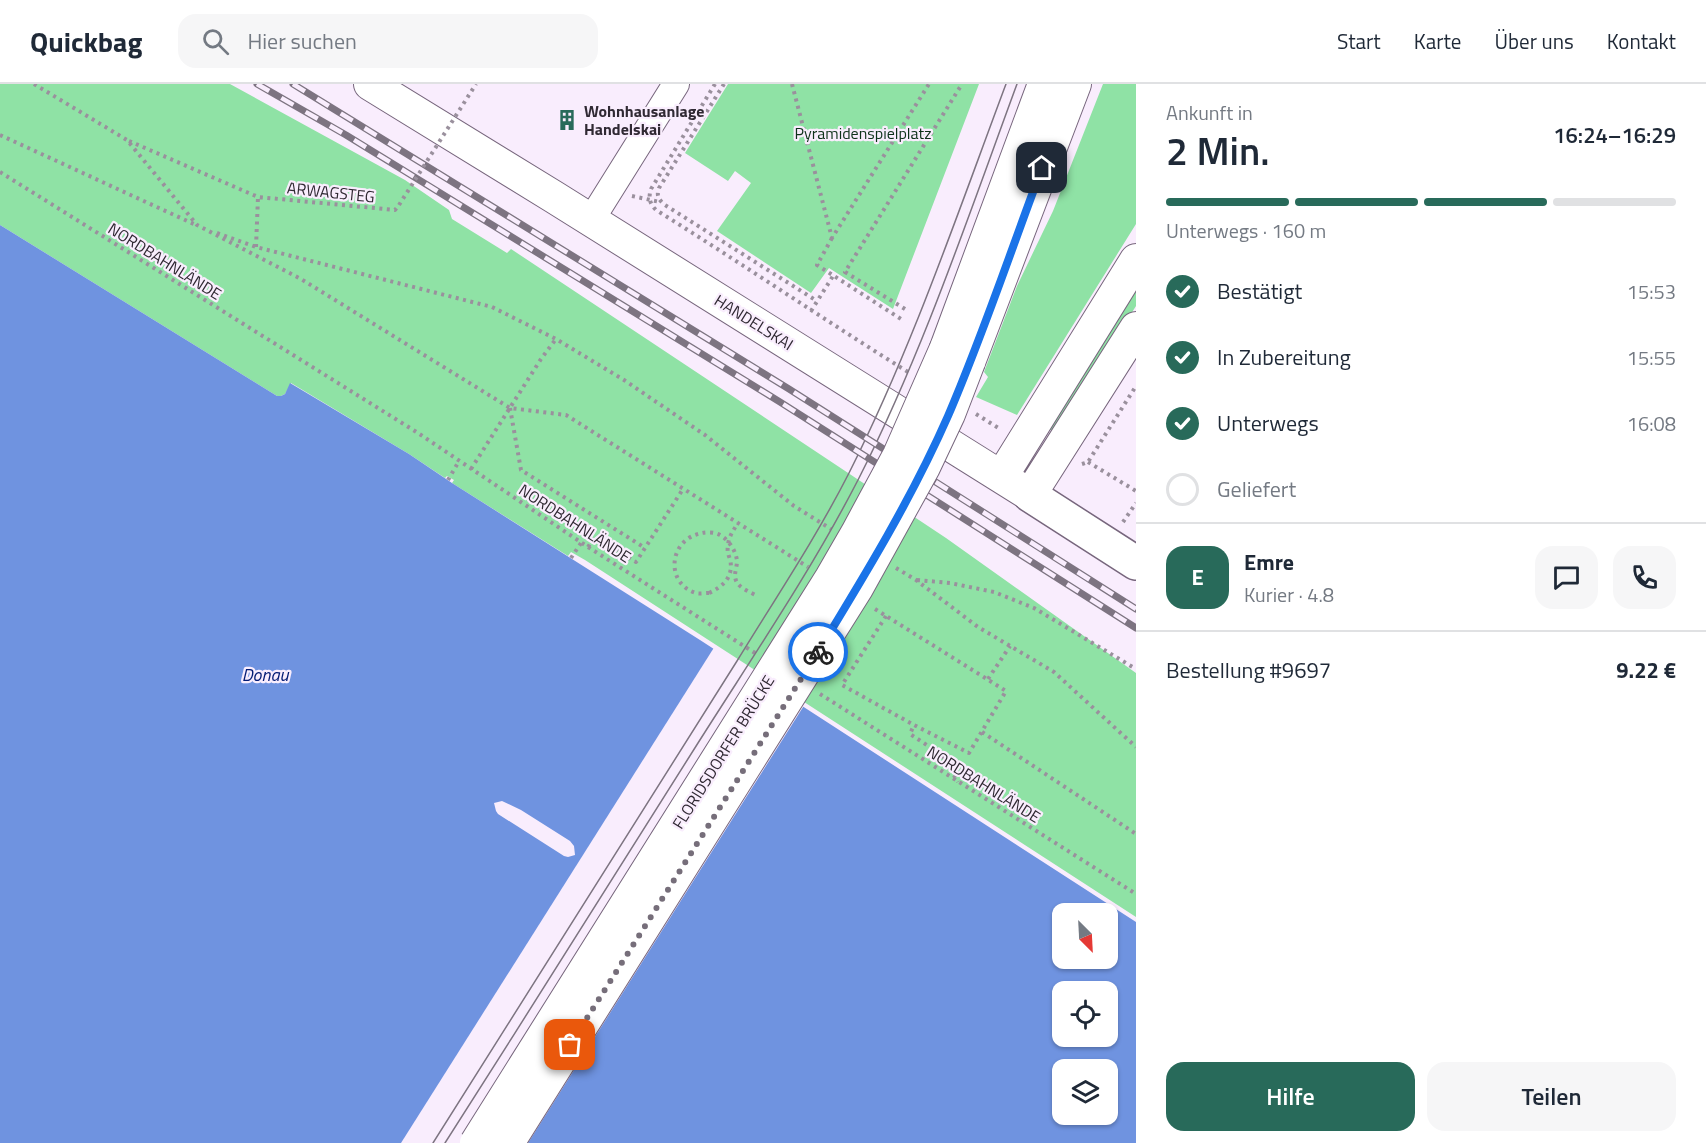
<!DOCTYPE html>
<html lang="de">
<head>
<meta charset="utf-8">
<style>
	body { margin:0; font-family:"Titillium Web",sans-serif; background:#f6f6f7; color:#1f2937; height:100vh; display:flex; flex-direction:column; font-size:22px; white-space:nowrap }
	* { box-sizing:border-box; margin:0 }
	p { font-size:20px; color:#747a83 }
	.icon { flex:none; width:33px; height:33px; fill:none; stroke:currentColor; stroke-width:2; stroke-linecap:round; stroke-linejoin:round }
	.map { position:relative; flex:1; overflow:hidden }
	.details { display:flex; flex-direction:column; background:#fff; width:570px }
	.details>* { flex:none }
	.needle { width:39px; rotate:156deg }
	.fabs { position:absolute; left:1052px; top:819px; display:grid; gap:12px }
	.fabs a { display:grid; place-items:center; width:66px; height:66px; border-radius:12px; background:#fff; box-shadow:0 2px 4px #0004; font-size:30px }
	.pin { position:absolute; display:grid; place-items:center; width:51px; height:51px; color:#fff; margin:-26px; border-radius:12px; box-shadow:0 3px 9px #0006 }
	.courier { position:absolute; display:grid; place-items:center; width:60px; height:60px; margin:-30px; border:4px solid #1a73e8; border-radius:50%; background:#fff; color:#222; box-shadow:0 2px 8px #0007 }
	.headline em { font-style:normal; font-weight:600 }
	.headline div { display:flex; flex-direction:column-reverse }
	.headline { display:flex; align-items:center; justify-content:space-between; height:102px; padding:0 30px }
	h1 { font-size:39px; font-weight:600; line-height:45px }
	.bar { display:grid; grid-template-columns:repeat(4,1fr); gap:9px 6px; align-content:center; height:72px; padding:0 30px }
	.bar i { height:8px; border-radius:4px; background:#e0e1e3 }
	.bar .current { background:#286a5a }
	.bar p { grid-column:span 4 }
	.line { display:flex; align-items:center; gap:15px; padding:0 30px; border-top:2px solid #e0e1e3 }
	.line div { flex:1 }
	.round { display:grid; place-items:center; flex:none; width:63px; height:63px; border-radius:18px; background:#f6f6f7 }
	ol { padding:0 30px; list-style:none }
	li { display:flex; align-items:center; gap:18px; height:66px }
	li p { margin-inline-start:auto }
	li .icon { padding:6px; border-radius:50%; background:#286a5a; color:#fff; stroke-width:4 }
	li:last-child { color:#747a83 }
	li i { width:33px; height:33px; border:3px solid #e0e1e3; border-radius:50% }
	.cta { display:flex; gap:12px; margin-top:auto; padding:12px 30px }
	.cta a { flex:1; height:69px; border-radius:18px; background:#286a5a; color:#fff; font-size:24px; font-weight:600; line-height:69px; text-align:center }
	.cta a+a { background:#f6f6f7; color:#1f2937 }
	header { display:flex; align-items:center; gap:36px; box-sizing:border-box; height:84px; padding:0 30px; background:#fff; border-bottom:2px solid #e0e1e3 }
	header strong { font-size:28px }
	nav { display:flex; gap:33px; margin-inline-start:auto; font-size:21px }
	.search { width:420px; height:54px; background:#f6f6f7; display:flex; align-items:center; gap:15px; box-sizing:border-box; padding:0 21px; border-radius:18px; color:#747a83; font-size:22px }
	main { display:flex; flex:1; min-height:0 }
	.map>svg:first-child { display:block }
</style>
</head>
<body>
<header>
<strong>Quickbag</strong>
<div class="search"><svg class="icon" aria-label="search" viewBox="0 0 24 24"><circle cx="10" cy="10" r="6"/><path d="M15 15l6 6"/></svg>Hier suchen</div>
<nav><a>Start</a><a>Karte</a><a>Über uns</a><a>Kontakt</a></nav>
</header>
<main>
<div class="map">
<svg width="1136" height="1059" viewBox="0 0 1136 1059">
	<rect width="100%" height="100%" fill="#f9edfd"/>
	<!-- green -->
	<path fill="#8fe2a5" d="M0,0H230L405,96L449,126L452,135L507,169L511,165L946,454L1136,589V833L585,476L571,468L568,472L452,399L454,396L447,392L445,394L409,370L291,299L285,310L281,312H277L0,141Z
		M728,0H979L893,225L829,184L811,209L717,147L751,99L735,87L728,97L685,69Z
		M1103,0H1136V140L1017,331L976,313L988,293L984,288L1017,202L1053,127Z
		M1136,207V222L1056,348L1048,345Z"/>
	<!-- water -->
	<path fill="#6f93e0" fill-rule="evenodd" d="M0,141L277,312H281L285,310L290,299L409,370L452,399L700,556L1136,838V1059H0ZM502,717L521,726L570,757L574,762L575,771L568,773L564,772L498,730L496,727L494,719ZM1062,830H1107V874H1062ZM1062,908H1107V952H1062ZM1062,986H1107V1030H1062Z"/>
	<!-- pier -->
	<path fill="#f9edfd" d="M715,562L805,620L528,1059H401Z"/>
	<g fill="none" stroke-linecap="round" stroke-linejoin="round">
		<defs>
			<path id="tertiary" d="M591,136L676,0"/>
			<path id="primary" d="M370,0L554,113L1030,411L1136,244
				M946,264L1044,0
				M969,278L1075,0
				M1002,392L1136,176"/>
			<path id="trunk" d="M1030,411L1136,479"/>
		</defs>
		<!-- tertiary casing -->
		<use href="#tertiary" stroke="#77667d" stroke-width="28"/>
		<!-- primary casing -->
		<use href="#primary" stroke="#77667d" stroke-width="34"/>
		<!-- trunk casing -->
		<use href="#trunk" stroke="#77667d" stroke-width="36"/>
		<!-- path -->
		<path stroke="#9a909d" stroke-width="4" stroke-dasharray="3 4.5" stroke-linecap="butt" d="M34,0L127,56L197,141L301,195L510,324L566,331L808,483
			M715,0L651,105C648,114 650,120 656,126C741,179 823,235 908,288
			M724,0L659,104C656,112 659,116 665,121L817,217
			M792,0L832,154L929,0
			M0,51L196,141
			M129,57L258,113L395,126L399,121
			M0,88L418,349L588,463L755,569
			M632,112L660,118
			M217,149L256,163L492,223L556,255L624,296L705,351L794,422L831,445
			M832,154L817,181L901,235
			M256,163L258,113
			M905,225L845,188L962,0
			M811,227L833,192
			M510,324L521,386L645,464
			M976,330L1000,345
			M1088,378L1136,407
			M1082,380L1088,378L1136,302
			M471,385L541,275L556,255
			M448,396L459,377
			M1123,438L1136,419
			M588,463L595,452L636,478L683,405
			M571,474L581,459
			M896,484L916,496L978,543L1054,588L1136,663
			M917,496L950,499L994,508L1034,524L1136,585
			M709,509C724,502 734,492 730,475C728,470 727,467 728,461C729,452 733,447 738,439
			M875,525L1006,607L969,669L914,641L910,650L942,671L958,698
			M886,532L842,601L914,641
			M988,595L1010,562
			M820,610L1136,810
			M982,648L1136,750"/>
		<!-- tertiary -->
		<use href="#tertiary" stroke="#fff" stroke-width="26"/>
		<!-- primary -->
		<use href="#primary" stroke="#fff" stroke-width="32"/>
		<!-- trunk -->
		<use href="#trunk" stroke="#fff" stroke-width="33"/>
		<!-- tram -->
		<path stroke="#7d7481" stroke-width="1.5" d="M433,1059L737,577C775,515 816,454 849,389C912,264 957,131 1006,0
			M445,1059C530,926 614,792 698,659C753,572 812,486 859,394C923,268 968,133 1017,0"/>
		<defs>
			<path id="rail" d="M257,0L346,51L780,318L1136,544
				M293,0L789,305L1136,525"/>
		</defs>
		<!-- rail casing -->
		<use href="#rail" stroke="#7d7481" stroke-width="7"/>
		<!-- rail -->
		<use href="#rail" stroke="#f9edfd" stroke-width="4.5" stroke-dasharray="14" stroke-linecap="butt"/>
		<defs>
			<path id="primary-bridge" d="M476,1059L831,494L857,449L899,371L946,264
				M508,1059L857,504L924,383L949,330L969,278"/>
		</defs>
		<!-- primary-bridge casing -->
		<use href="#primary-bridge" stroke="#77667d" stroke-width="34" stroke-linecap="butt"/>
		<!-- path-bridge -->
		<path stroke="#9a909d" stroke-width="4" stroke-dasharray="3 4.5" stroke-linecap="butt" d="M399,121L476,0
			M709,509C705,509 699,510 696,509C665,500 668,455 702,449C707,448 715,448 720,451C729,456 736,467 737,477C737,485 732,492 738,500C742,505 752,509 757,512"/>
		<!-- primary-bridge -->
		<use href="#primary-bridge" stroke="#fff" stroke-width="32"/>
	</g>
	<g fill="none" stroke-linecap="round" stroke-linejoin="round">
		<!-- done -->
		<path stroke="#766e7a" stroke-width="6" stroke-dasharray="0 10.8" d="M570,961L818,568"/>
		<!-- route -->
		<path stroke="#1a73e8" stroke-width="8" d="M818,568C865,491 912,414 948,332C983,251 1011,166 1042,84"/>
	</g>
	<!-- icons -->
	<defs>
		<symbol id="building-bare" viewBox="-9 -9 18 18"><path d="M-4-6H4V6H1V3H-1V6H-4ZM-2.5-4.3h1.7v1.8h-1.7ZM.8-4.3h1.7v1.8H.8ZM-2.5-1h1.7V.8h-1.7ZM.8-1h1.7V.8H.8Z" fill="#286a5a" stroke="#f9edfd" stroke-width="2.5" paint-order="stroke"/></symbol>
	</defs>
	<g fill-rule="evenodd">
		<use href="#building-bare" x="552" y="21" width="30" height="30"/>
	</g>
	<g text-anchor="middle" stroke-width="4.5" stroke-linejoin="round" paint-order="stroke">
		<!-- poi labels -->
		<g font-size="16" font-weight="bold" fill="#302933" stroke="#f9edfd" text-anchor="start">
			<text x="584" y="33">Wohnhausanlage<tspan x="584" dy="18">Handelskai</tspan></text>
		</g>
		<!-- park labels -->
		<g font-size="16" fill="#0d3119" stroke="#f9edfd">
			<text x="863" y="55">Pyramidenspielplatz</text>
		</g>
		<!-- street labels -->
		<g font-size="16" fill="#302933" stroke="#f9edfd">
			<text transform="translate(331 108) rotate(6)" y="6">ARWAGSTEG</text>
			<text transform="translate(165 177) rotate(32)" y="6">NORDBAHNLÄNDE</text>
			<text transform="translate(754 238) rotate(32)" y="6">HANDELSKAI</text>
			<text transform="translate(575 439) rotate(33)" y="6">NORDBAHNLÄNDE</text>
			<text transform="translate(723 668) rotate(-58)" y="6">FLORIDSDORFER BRÜCKE</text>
			<text transform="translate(984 700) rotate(32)" y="6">NORDBAHNLÄNDE</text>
		</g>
		<!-- water labels -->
		<g font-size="18" font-style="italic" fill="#031b74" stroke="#f9edfd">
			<text x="265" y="597">Donau</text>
		</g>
	</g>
</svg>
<div class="fabs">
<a><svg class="needle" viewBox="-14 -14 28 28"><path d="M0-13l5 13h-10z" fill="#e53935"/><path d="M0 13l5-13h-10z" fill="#747a83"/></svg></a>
<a><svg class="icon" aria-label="locate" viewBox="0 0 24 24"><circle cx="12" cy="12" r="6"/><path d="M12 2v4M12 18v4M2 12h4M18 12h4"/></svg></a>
<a><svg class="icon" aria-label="layers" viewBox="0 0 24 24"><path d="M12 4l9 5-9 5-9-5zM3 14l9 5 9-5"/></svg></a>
</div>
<div class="pin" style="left:570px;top:961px;background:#ea580c"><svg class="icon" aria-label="bag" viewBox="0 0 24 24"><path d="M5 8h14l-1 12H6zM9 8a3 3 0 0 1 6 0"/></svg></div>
<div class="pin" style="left:1042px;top:84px;background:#1f2937"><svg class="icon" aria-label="home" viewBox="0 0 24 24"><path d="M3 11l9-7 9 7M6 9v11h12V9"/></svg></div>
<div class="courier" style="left:818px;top:568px"><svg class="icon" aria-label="bike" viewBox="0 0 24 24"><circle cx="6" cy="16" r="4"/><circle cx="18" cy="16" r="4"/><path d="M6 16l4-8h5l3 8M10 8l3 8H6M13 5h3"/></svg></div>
</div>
<section class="details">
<div class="headline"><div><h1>2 Min.</h1><p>Ankunft in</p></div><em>16:24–16:29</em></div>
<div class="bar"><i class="current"></i><i class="current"></i><i class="current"></i><i></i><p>Unterwegs · 160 m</p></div>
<ol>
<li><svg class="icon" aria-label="check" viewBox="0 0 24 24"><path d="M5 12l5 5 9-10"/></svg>Bestätigt<p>15:53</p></li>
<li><svg class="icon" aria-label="check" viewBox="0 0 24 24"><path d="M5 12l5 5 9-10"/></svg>In Zubereitung<p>15:55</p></li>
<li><svg class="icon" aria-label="check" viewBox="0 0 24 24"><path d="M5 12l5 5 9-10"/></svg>Unterwegs<p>16:08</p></li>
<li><i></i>Geliefert</li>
</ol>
<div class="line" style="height:108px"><b class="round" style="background:#286a5a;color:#fff">E</b><div><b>Emre</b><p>Kurier · 4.8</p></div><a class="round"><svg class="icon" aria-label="chat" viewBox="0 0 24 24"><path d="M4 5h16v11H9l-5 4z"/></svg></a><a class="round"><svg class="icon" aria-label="phone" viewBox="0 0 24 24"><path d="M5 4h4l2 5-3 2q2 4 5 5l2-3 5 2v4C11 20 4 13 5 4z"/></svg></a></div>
<div class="line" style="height:78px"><div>Bestellung #9697</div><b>9.22 €</b></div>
<div class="cta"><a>Hilfe</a><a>Teilen</a></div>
</section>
</main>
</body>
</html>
